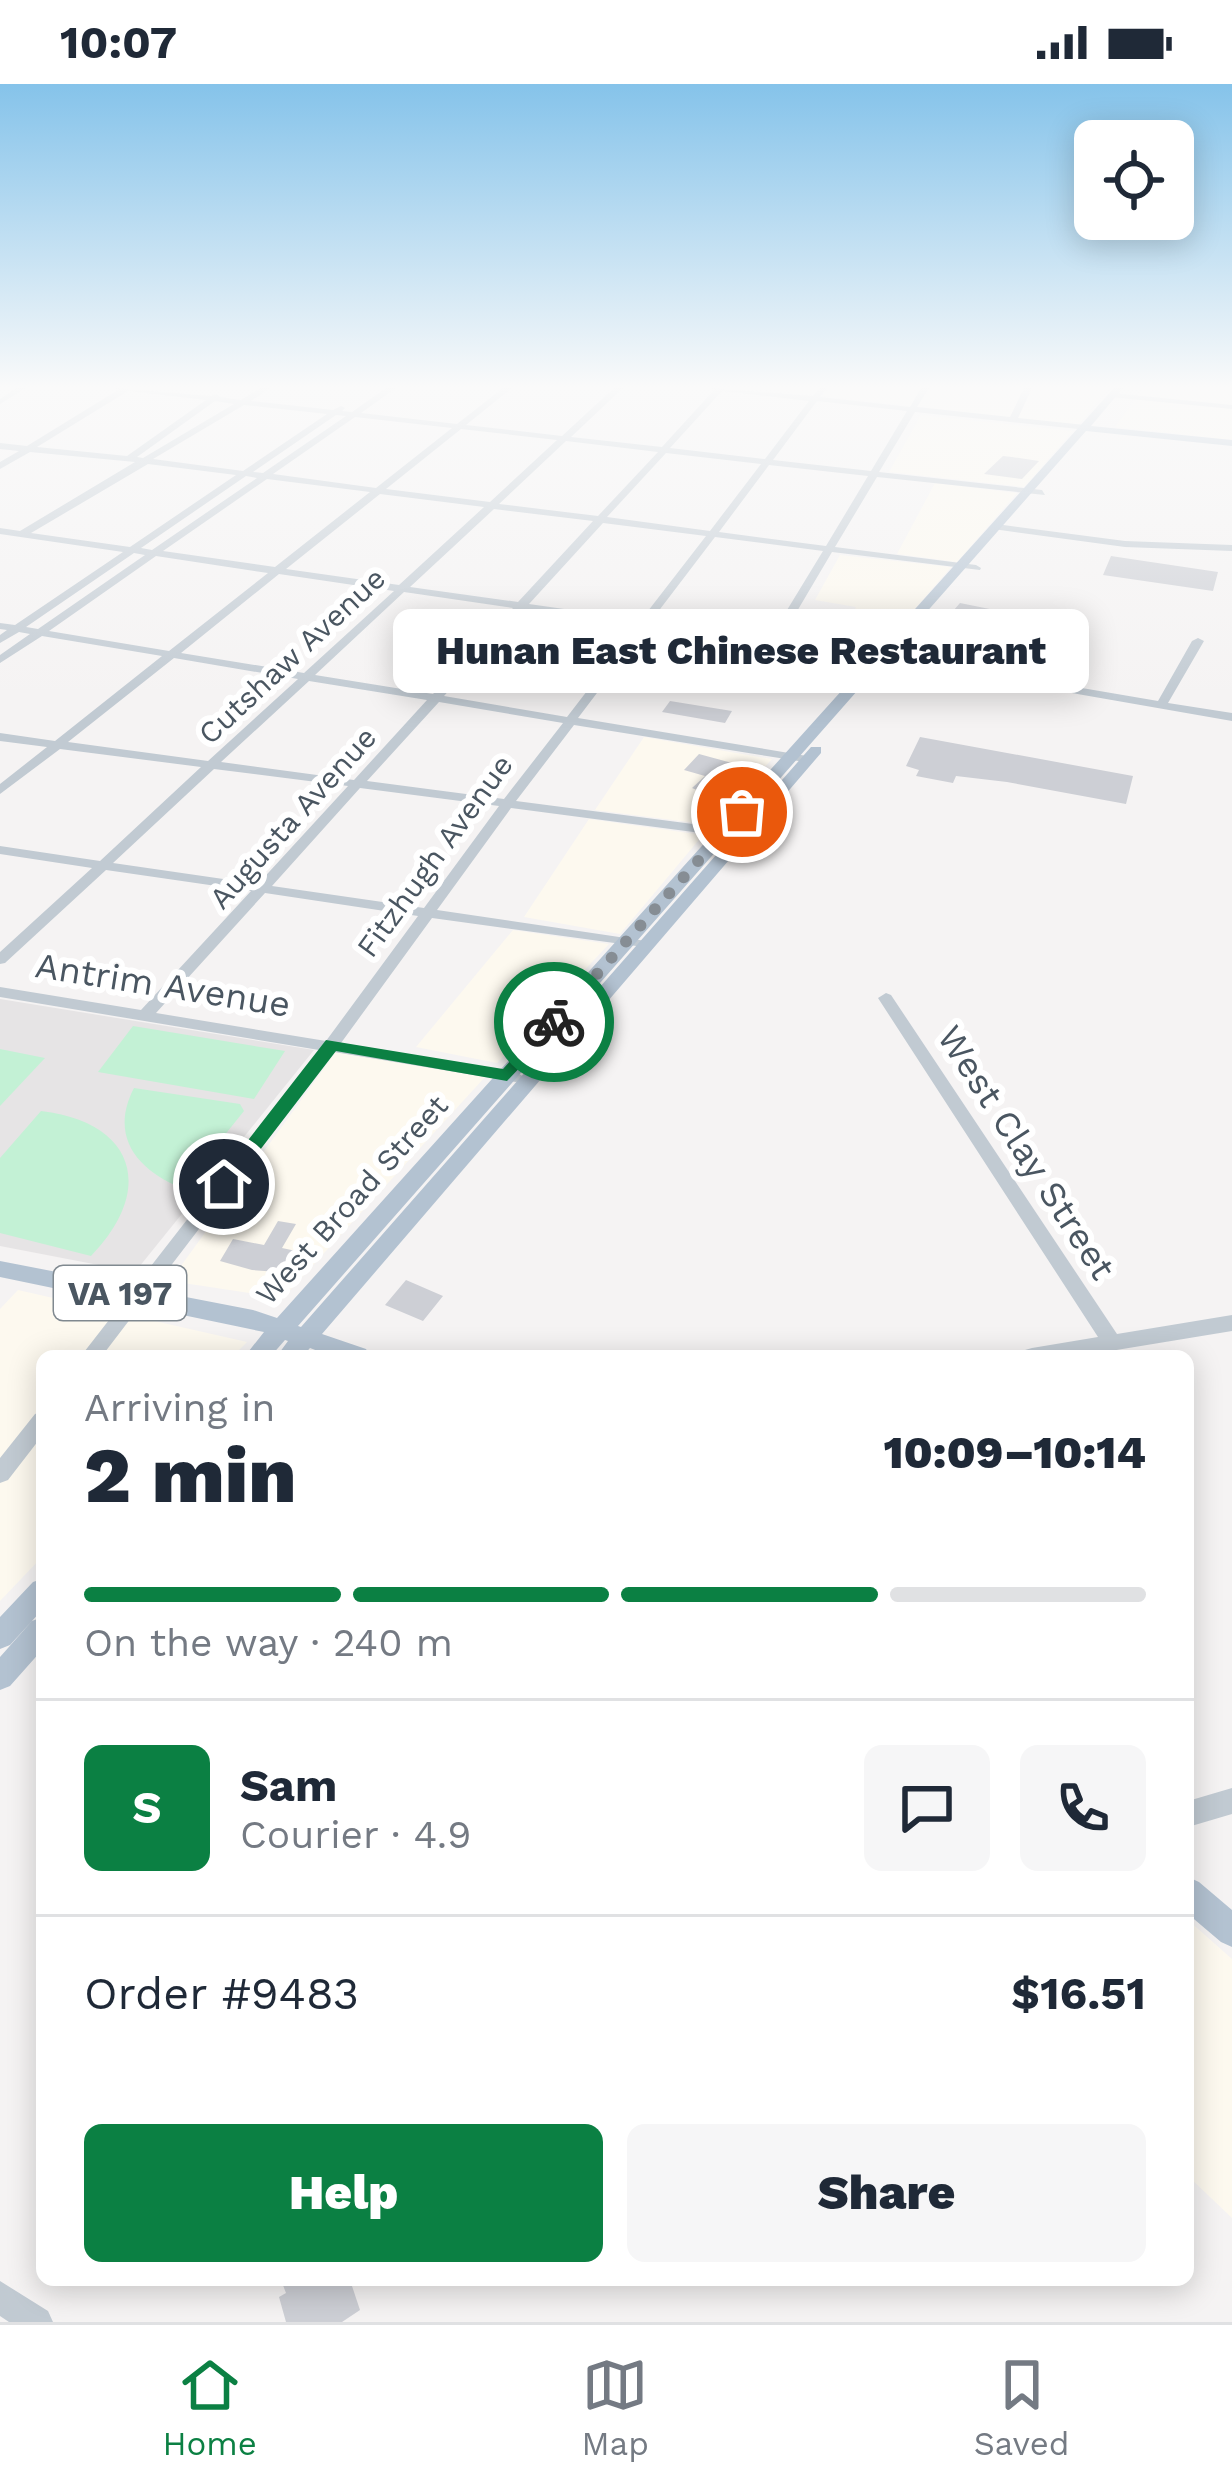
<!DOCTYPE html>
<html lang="en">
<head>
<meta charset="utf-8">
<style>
	body { margin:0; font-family:"Work Sans",sans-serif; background:#f6f6f7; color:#1f2937; height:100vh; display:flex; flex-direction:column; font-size:45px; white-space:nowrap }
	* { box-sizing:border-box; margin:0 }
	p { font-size:39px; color:#747a83 }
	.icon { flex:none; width:66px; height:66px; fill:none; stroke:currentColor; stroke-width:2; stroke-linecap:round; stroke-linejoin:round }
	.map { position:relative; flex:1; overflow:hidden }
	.panel { position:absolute; left:36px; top:1266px; width:1158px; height:936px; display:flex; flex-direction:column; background:#fff; border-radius:18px; box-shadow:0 6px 30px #0003 }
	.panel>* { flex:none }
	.fabs { position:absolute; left:1074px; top:36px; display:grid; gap:24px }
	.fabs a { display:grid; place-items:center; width:120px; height:120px; border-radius:18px; background:#fff; box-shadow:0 6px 30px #0003; font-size:60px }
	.pin { position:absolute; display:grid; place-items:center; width:102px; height:102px; color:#fff; margin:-51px; border:6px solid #fff; border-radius:50%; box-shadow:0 3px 12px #0007 }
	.courier { position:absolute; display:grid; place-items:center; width:120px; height:120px; margin:-60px; border:9px solid #0b8043; border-radius:50%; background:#fff; color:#222; box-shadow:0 3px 15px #0007 }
	.bubble { position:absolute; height:84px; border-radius:18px; background:#fff; box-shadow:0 6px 30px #0003; font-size:39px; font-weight:800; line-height:84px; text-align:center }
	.headline em { font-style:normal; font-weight:800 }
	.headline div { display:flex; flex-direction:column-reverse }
	.headline { display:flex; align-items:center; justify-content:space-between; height:204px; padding:0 48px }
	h1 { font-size:78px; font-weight:800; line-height:90px }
	.bar { display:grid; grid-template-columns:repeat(4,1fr); gap:18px 12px; align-content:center; height:144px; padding:0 48px }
	.bar i { height:15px; border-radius:9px; background:#e0e1e3 }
	.bar .current { background:#0b8043 }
	.bar p { grid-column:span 4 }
	.line { display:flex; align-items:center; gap:30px; padding:0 48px; border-top:3px solid #e0e1e3 }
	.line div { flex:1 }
	.round { display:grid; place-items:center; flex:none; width:126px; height:126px; border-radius:18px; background:#f6f6f7 }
	.cta { display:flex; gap:24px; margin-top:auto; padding:24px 48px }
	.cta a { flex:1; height:138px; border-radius:18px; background:#0b8043; color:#fff; font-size:48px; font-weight:800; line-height:138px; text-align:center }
	.cta a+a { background:#f6f6f7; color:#1f2937 }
	.status { display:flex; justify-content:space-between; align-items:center; height:84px; padding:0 60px; background:#fff; direction:ltr }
	.status svg { height:33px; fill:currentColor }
	.tab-bar { display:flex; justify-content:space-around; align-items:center; height:168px; border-top:3px solid #e0e1e3; background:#fff; font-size:33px; color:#747a83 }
	.tab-bar a { display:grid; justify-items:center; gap:6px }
	.tab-bar .current { color:#0b8043 }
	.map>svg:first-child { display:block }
</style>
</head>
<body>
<div class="status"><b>10:07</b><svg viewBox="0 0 49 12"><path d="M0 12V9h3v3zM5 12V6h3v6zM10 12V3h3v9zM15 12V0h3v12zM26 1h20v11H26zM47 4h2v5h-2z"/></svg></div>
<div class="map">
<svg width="1232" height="2238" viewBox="0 0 1232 2238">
	<rect width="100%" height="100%" fill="#f5f3f3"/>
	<!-- commercial -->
	<path fill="#fdf9ef" d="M755,304H1109L1078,341Z
		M1144,304H1232V356L1115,343Z
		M921,331L1073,347L1024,403L889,388Z
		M935,399L1017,409L957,478L897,470Z
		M840,471L951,483L875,571L836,564L856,523L815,516Z
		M644,653L772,675L712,741L595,726Z
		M589,735L703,751L620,850L524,833Z
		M513,846L609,860L497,979L416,963Z
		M336,968L485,993L283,1214L170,1197Z
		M18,1206L247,1258L233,1272H42V1473L0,1517V1225Z
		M1188,1836L1232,1875V2134L1188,2092Z"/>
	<!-- education -->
	<path fill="#e6e4e5" d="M0,915L314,966L135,1188L0,1162Z"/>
	<!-- green -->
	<path fill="#c3f1d5" d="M133,942L285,967L254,1015L98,988Z
		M0,965L45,974L0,1022Z
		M134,1004L240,1020L244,1027L182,1104C137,1086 109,1052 134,1004Z
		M41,1027C135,1038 156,1105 91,1172L0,1149V1074Z"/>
	<!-- building -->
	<path fill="#cdcfd5" d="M1003,372L1012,373L1039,377L1022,395L984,390Z
		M1111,472L1144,477L1218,488L1213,507L1103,491Z
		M960,519L1074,542L1056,568L985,551L980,558L955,553L961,545L941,541Z
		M670,617L732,627L725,639L662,628Z
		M920,653L1133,692L1126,720L1007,698L956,692L953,699L916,692L919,686L906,682Z
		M699,670L732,679L751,681L724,717L692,704L705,692L684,686Z
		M278,1137L296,1140L282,1164L296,1167L293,1173L300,1174L292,1189L252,1186L220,1177L233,1155L264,1161Z
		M406,1196L443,1212L423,1237L385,1221Z
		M281,2196H350L360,2226L342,2238H286L279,2213L286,2209Z"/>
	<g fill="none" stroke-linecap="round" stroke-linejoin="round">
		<!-- minor -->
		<path fill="#c1cad2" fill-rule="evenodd" d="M16,304H26L0,320V315Z
			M114,304L211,312L217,310L220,313L241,316L260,304H270L251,317L333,326L341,322L345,324L342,327L352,328L386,304H396L361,329L457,340L503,304H512L466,341L562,352L614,304H623L571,353L662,363L714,306L710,304L813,312L819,304H827L820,313L910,323L921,304H929L917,323L1010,333L1024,304H1032L1018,334L1085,341L1088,346L915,328L879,388L1042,406L1045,411L877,393L835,463L976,481L981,484L980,486L832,468L780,556L911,575L1158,617L1192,557L1198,554L1204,557L1168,619L1232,629V637L911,581L647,543L578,634L807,672L813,676L811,679L574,641L516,717L739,746L746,750L739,754L511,724L437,826L646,857L653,861L651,864L432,834L341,959L516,988L524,993L522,997L516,998L334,968L102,1272H81L319,966L0,913V903L141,926L251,807L106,786L5,879L0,880V868L92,784L0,770V762L100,777L201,683L60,665L0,710V700L47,663L0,657V649L55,657L162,572L42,552L0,579V571L30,550L19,548L0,559V551L7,546L0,545V539L15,541L123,468L0,450V444L20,447L135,378L30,368L0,385V378L19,367L0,365V359L27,362L118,306ZM128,307L206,316L127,372L37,363ZM722,307L809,317L765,375L670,364ZM215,317L234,320L143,374L137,373ZM817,317L907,327L871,387L773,376ZM244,321L327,330L243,387L153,375ZM336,331L346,332L263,389L253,388ZM355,333L452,344L376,404L273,390ZM461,345L557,356L490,418L386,405ZM566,357L658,368L598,432L499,420ZM666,369L761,380L710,447L607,433ZM148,380L236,391L130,463L31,449ZM769,381L868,392L826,462L719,448ZM246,392L257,394L152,466L141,464ZM267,395L370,408L275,483L163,467ZM380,410L484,423L399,501L286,485ZM494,425L593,437L518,518L410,503ZM603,439L706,452L641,536L529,520ZM715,453L823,467L770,554L651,537ZM134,469L145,471L38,545L26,543ZM156,472L268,489L169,567L49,547ZM279,490L394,507L304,589L181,569ZM404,508L513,524L433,610L315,591ZM523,525L637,542L567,633L444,612ZM174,574L298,595L208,677L68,658ZM309,597L427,616L354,696L221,678ZM439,618L563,639L504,715L367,697ZM214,685L348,702L258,800L113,779ZM360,704L499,722L424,824L272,802ZM265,809L418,832L326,957L156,929Z
			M1113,309L1232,321V325L1110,313Z
			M996,440L1125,457L1232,461V467L1125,463L993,445L991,443Z
			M886,909L891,911L1117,1250L1232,1231V1247L1080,1272H1022L1025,1266L1032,1264L1098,1253L878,914Z
			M42,1327V1352L8,1396L0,1399V1374L35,1330Z
			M1232,1704V1730L1188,1743V1717Z
			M0,2197L48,2227L53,2238H9L0,2232Z"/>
		<!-- major -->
		<path fill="#b3c2d1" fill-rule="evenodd" d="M1114,304H1123L1091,342L1232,356V362L1086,347L298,1242L301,1243L811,663H821V669L322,1250L366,1265L370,1272H331L310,1264L303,1272H277L288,1257L285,1256L271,1272H245L264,1248L0,1193V1177L253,1226L277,1234Z
			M42,1495V1526L10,1561L0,1565V1533L33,1498Z
			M42,1533V1566L10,1602L0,1606V1573L32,1537Z
			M1188,1793L1199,1798L1232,1826V1863L1221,1858L1188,1830Z"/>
	</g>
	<!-- sky -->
	<linearGradient id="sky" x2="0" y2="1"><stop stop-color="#85c3ea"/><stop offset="0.49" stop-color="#fafafa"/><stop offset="1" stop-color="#fafafa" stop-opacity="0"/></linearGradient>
	<rect width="1232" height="618" fill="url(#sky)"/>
	<!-- route -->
	<path fill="#0b8043" d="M548,935L563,938L507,997L336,967L230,1105L224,1107L214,1100L326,956L503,985Z"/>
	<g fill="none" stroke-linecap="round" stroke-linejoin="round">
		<!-- done -->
		<path stroke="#868d94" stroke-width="12" stroke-dasharray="0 21.6" d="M554,938L742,728"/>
	</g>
	<g text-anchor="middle" stroke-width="12" stroke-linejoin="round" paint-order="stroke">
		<!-- far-street labels -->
		<g font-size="30" fill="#4a5661" stroke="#fff">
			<text transform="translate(292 572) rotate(-43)" y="10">Cutshaw Avenue</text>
			<text transform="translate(293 734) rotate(-48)" y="10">Augusta Avenue</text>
			<text transform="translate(435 772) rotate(-54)" y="10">Fitzhugh Avenue</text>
			<text transform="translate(352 1116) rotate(-48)" y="10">West Broad Street</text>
		</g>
		<!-- shield labels -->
		<rect fill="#fff" stroke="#808990" stroke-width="3" x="54" y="1182" width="132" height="54" rx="9"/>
		<g font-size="33" font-weight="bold" fill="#4a5661">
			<text x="120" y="1221">VA 197</text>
		</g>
		<!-- street labels -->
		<g font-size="36" fill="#4a5661" stroke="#fff">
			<text transform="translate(163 900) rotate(9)" y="13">Antrim Avenue</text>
			<text transform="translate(1027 1068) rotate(57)" y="13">West Clay Street</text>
		</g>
	</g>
</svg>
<div class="fabs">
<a><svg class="icon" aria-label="locate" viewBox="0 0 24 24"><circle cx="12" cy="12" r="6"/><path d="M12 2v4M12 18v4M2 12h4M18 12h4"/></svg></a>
</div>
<div class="pin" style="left:742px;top:728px;background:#ea580c"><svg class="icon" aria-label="bag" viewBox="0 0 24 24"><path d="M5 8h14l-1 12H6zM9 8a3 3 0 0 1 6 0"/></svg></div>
<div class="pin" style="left:224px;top:1100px;background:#1f2937"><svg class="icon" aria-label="home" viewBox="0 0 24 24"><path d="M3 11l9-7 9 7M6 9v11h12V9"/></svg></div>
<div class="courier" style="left:554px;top:938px"><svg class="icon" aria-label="bike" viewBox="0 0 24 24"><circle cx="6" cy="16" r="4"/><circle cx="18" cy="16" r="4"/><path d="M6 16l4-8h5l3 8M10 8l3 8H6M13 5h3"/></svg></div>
<div class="bubble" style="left:393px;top:525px;width:696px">Hunan East Chinese Restaurant</div>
<section class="panel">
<div class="headline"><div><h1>2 min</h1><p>Arriving in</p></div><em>10:09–10:14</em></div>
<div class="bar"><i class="current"></i><i class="current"></i><i class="current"></i><i></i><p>On the way · 240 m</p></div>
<div class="line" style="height:216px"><b class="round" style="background:#0b8043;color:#fff">S</b><div><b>Sam</b><p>Courier · 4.9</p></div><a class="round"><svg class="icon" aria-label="chat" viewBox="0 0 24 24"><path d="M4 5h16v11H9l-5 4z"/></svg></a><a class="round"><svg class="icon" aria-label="phone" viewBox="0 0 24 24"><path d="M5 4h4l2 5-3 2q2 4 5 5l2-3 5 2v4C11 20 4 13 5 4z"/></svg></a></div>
<div class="line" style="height:156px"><div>Order #9483</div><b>$16.51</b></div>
<div class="cta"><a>Help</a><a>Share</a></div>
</section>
</div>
<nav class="tab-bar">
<a class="current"><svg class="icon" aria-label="home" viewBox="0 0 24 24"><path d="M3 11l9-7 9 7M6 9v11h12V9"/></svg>Home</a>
<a><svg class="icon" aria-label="map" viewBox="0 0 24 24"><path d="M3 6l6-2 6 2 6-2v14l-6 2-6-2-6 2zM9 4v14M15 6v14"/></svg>Map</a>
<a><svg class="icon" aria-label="saved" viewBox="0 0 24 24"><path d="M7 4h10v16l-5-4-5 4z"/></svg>Saved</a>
</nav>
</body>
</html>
